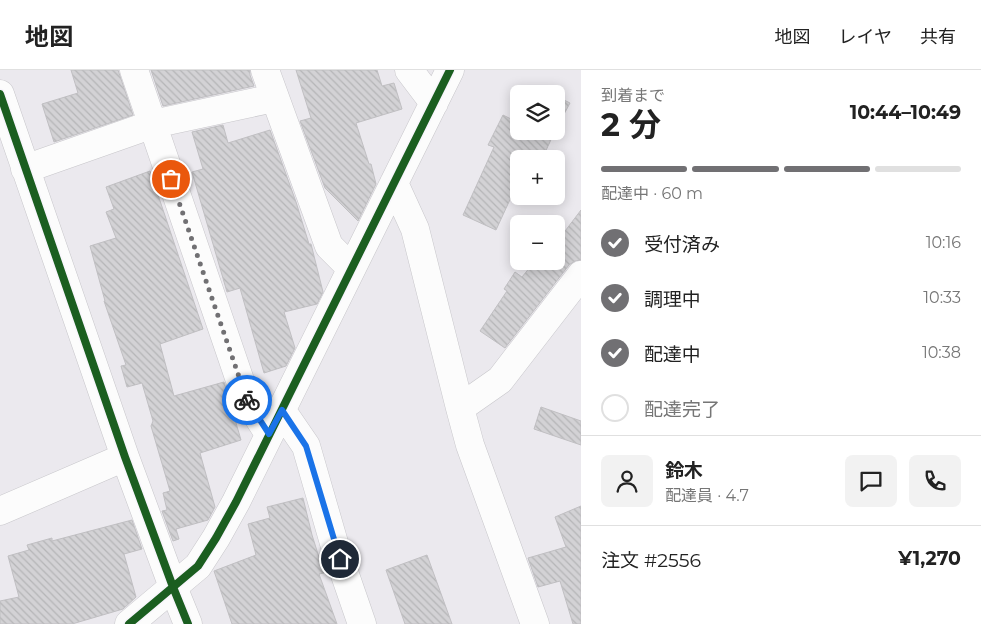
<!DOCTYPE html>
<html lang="ja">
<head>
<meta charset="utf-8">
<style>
	body { margin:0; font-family:Montserrat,"Noto Sans JP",sans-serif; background:#f2f2f2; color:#222; height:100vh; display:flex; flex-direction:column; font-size:19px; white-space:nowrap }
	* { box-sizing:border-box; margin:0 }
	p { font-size:16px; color:#767676 }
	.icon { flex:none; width:28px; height:28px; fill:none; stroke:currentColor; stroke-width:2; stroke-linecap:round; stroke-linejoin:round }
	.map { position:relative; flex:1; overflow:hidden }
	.sheet { display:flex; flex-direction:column; background:#fff; width:400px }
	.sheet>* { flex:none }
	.fabs { position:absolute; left:510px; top:15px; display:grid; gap:10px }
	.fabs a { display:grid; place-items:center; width:55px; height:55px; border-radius:8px; background:#fff; box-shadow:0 2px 12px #0003; font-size:25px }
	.pin { position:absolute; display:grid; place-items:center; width:42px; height:42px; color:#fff; margin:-21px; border:2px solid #fff; border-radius:50%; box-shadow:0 1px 5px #0007 }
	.courier { position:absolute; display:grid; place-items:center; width:50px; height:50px; margin:-25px; border:4px solid #1a73e8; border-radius:50%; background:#fff; color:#222; box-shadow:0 1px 6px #0007 }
	.summary em { font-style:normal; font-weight:700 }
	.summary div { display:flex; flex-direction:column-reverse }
	.summary { display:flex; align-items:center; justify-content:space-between; height:85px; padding:0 20px }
	h1 { font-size:32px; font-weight:700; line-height:38px }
	.bar { display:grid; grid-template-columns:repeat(4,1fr); gap:8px 5px; align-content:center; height:60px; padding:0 20px }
	.bar i { height:6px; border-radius:4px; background:#e0e0e0 }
	.bar .selected { background:#717073 }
	.bar p { grid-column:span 4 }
	.line { display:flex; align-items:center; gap:12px; padding:0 20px; border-top:1px solid #e0e0e0 }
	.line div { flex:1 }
	.round { display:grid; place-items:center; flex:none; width:52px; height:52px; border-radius:8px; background:#f2f2f2 }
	ol { padding:0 20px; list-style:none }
	li { display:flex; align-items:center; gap:15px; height:55px }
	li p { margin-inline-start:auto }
	li .icon { padding:5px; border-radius:50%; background:#717073; color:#fff; stroke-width:4 }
	li:last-child { color:#767676 }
	li i { width:28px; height:28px; border:2px solid #e0e0e0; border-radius:50% }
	header { display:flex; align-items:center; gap:30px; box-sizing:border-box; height:70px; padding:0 25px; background:#fff; border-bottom:1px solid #e0e0e0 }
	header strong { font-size:24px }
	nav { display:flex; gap:28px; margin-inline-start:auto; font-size:18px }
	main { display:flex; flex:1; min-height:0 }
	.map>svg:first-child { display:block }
</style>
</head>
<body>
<header>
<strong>地図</strong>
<nav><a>地図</a><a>レイヤ</a><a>共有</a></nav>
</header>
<main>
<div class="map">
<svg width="581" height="554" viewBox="0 0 581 554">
	<defs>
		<pattern id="building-back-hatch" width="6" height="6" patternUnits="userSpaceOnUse" patternTransform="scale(1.25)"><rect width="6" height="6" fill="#d3d2d5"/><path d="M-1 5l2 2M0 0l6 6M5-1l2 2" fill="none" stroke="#b5b5b7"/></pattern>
	</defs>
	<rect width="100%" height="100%" fill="#ebe9ee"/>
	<!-- building -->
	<path fill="url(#building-back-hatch)" stroke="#c0bfc2" d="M71,0H118L133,45L54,72L42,34L78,23Z
		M151,0H250V5L254,16L163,36Z
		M296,0H377L382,16L394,13L402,39L356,53L369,94H371L376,114L358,151L325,118L300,51L311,48Z
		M556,26L570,33L556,59Z
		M503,45L519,53V61H555L542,89H519V110L496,160L463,145L494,77L488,75Z
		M223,55L228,73L270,60L296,132L309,174H311L323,222L317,234L284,242L295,278L286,296L264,303L240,218L227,222L192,102L203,99L192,62Z
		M150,101L203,259L160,274L174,326L224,312L241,370L200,383L215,437L208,450L176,459L179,469L173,471L162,441L167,440L163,423L170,421L151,356L153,351L142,313L127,317L121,296L126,295L104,231H105L90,176L116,168L106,142L114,139L106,117Z
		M581,140V190L575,191L569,195L505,278L480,261L507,221L504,219L515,202L522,207L535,191H556V173Z
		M541,337L581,351V375L534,359Z
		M303,428L312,465L324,503L319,504L337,554H232L214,501L256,485L248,454L270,448L267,437Z
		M581,436V554H573L560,511L538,517L528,488L566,477L555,447Z
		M132,450L142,479L124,484L136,527L123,539L72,554H0V531L19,527L8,486L29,480L27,475L52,468V471Z
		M427,485L452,554H405L386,500Z"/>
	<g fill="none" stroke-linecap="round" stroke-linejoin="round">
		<defs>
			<path id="minor" d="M134,0L246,328L269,364
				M265,0L329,176L351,198
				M409,0L434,33
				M0,24L125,387L173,517L188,554
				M25,99L153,54L274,28
				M394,113L415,159L460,338L470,375L535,554
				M460,338L500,310L581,205
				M282,341L306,376L334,473L362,554
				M0,441L125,387
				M129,554L198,496L216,468L236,432L450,0"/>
		</defs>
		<!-- minor casing -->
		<use href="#minor" stroke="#c7c6ca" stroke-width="29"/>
		<!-- minor -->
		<use href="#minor" stroke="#fcfcfc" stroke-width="28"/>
		<defs>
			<path id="cycleway" d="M0,24L125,387L173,517L188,554
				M129,554L198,496L216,468L236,432L450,0"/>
		</defs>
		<!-- cycleway casing -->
		<use href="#cycleway" stroke="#f8f6fc" stroke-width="11"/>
		<!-- cycleway -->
		<use href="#cycleway" stroke="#1b5e20" stroke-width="8"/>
	</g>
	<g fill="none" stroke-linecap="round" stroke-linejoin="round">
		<!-- done -->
		<path stroke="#717073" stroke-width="5" stroke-dasharray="0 9" d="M171,109L247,330"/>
		<!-- route -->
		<path stroke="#1a73e8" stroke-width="6" d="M247,330L269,364L282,340L306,376L340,489"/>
	</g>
</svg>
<div class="fabs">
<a><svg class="icon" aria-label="layers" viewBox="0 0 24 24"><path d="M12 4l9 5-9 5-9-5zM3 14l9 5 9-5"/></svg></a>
<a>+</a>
<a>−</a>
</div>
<div class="pin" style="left:171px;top:109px;background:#ea580c"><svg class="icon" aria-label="bag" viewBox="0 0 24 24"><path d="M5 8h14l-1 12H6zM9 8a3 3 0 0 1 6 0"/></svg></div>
<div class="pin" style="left:340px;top:489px;background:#1f2937"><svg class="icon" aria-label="home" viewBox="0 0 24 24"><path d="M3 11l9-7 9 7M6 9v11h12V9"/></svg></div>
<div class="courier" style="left:247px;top:330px"><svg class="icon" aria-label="bike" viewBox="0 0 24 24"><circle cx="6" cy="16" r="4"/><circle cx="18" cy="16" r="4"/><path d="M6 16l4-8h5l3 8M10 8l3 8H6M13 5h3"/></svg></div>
</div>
<section class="sheet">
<div class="summary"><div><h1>2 分</h1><p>到着まで</p></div><em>10:44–10:49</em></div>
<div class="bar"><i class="selected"></i><i class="selected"></i><i class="selected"></i><i></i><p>配達中 · 60 m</p></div>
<ol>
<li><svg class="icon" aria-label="check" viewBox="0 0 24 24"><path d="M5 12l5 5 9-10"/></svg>受付済み<p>10:16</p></li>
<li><svg class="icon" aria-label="check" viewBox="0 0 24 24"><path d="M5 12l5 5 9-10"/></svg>調理中<p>10:33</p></li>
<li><svg class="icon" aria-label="check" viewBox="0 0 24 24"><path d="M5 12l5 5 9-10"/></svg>配達中<p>10:38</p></li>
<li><i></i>配達完了</li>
</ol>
<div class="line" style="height:90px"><a class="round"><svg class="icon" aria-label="person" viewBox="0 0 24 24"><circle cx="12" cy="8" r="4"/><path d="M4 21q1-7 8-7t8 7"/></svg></a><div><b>鈴木</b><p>配達員 · 4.7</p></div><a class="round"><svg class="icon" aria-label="chat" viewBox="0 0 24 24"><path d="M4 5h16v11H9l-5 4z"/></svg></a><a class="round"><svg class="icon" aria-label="phone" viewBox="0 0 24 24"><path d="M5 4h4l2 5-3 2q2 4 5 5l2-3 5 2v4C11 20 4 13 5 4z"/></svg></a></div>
<div class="line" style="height:65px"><div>注文 #2556</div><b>¥1,270</b></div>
</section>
</main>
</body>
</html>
